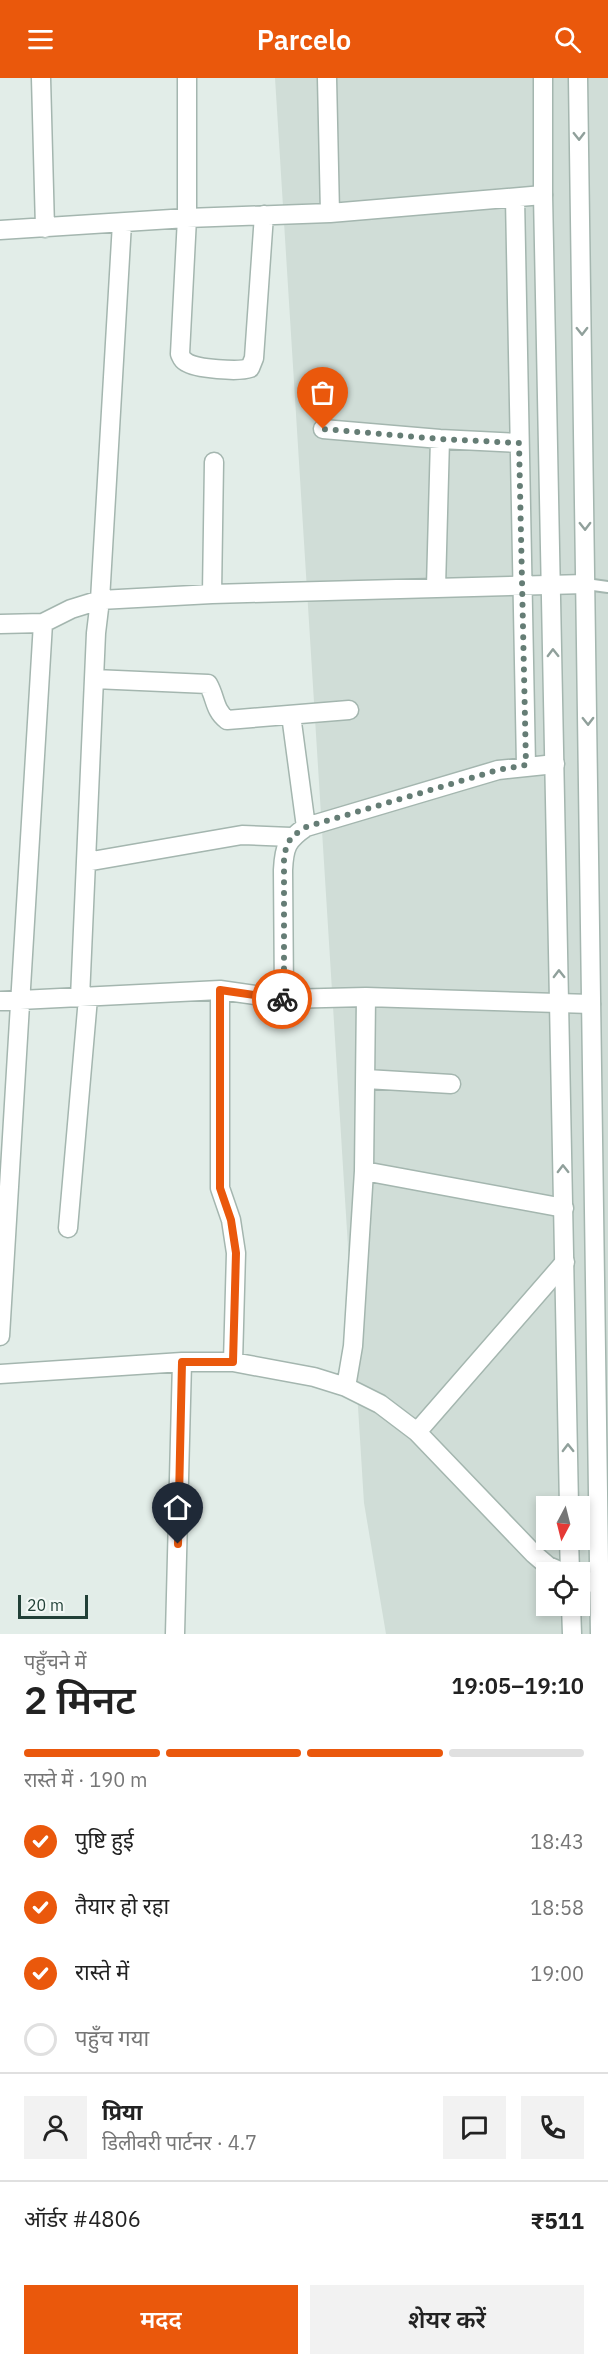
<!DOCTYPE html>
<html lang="hi">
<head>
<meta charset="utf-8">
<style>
	body { margin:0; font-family:"IBM Plex Sans","Noto Sans Devanagari",sans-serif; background:#f2f2f2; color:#222; height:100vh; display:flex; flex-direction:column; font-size:22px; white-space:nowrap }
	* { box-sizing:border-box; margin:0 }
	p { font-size:20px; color:#767676 }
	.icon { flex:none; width:33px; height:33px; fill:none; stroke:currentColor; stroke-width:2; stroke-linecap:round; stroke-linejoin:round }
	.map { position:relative; height:1556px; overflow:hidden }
	.panel { display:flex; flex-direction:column; background:#fff; flex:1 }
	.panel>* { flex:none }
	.needle { width:39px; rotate:187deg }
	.tools { position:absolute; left:536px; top:1418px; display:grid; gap:12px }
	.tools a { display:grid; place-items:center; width:54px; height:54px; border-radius:0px; background:#fff; box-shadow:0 3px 9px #0003; font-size:30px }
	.scale { position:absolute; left:18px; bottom:15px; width:70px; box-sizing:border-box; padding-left:6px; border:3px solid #214037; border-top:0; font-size:16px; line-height:21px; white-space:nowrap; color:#214037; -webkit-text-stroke:4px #f3f9f6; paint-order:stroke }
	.pin { position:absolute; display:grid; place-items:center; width:51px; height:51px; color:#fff; margin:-62px -26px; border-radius:50% 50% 50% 0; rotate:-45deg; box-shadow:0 0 6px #0007 }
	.pin .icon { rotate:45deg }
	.courier { position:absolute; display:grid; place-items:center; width:60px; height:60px; margin:-30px; border:4px solid #ea580c; border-radius:50%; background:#fff; color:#222; box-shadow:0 2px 8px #0007 }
	.summary em { font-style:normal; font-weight:600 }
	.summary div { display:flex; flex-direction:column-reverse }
	.summary { display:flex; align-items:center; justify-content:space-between; height:102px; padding:0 24px }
	h1 { font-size:39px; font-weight:600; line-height:45px }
	.bar { display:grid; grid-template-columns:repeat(4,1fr); gap:9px 6px; align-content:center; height:72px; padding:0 24px }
	.bar i { height:8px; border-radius:4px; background:#e0e0e0 }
	.bar .on { background:#ea580c }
	.bar p { grid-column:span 4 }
	.line { display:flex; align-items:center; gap:15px; padding:0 24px; border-top:2px solid #e0e0e0 }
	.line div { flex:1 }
	.round { display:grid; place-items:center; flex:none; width:63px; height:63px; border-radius:0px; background:#f2f2f2 }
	ol { padding:0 24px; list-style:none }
	li { display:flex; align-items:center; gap:18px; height:66px }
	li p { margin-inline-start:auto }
	li .icon { padding:6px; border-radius:50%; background:#ea580c; color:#fff; stroke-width:4 }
	li:last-child { color:#767676 }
	li i { width:33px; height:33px; border:3px solid #e0e0e0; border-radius:50% }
	.cta { display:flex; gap:12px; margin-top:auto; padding:12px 24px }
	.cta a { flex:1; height:69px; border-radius:0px; background:#ea580c; color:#fff; font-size:24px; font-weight:600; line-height:69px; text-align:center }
	.cta a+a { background:#f2f2f2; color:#222 }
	header { display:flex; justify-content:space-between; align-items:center; height:78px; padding:0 24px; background:#ea580c; color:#fff; font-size:27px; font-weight:600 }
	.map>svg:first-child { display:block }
</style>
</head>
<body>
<header><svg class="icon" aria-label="menu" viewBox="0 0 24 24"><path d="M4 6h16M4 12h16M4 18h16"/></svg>Parcelo<svg class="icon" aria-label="search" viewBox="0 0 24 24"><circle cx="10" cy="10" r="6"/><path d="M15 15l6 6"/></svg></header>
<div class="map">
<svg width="608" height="1556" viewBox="0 0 608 1556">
	<rect width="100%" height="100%" fill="#e2ede8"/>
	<!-- built -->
	<path fill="#d0ddd7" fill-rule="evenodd" d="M275,0H608V1556H386L364,1425ZM546,1428H579V1461H546ZM546,1494H579V1527H546Z"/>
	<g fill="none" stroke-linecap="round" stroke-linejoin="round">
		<defs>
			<path id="service" d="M586,506L608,509"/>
			<path id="minor" d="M41,0L45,150
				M187,0V140L180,276C182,280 182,282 186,284C196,291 239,294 250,290L254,280L264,137
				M327,0L330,135
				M515,120L526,687
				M0,152L187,140L330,135L543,117
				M323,351L440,361L519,365
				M436,509L440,361
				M212,516L214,384
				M0,546L43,545L71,531L100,522L212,516L586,506
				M94,601L208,606C216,620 214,632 227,642L349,632
				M291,637L306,749
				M86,784L242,757L291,759
				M220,912V1110L231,1142L236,1175L233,1284
				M80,920L96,555L100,522L122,145
				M284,921L283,792C284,769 287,762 306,749L498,692L555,686
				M0,923L220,912L284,921L366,919L591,926
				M366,1001L451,1006
				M364,1093L564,1130
				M68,1150L88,920
				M0,1258L43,545
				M0,1296L182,1284H233L314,1299L346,1309L380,1326L417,1354L534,1476L548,1488L562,1494
				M346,1309L353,1268L364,1093L366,919
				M417,1354L565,1184
				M579,1500L599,1507
				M175,1556L182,1284"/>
			<path id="tertiary" d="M543,0V117L569,1428
				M578,0L600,1556
				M569,1461L570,1494
				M571,1527L572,1556"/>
		</defs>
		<!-- service casing -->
		<use href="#service" stroke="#a4b6af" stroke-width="14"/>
		<!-- minor casing -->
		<use href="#minor" stroke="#a4b6af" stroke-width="21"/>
		<!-- tertiary casing -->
		<use href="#tertiary" stroke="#a4b6af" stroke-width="21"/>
		<!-- service -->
		<use href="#service" stroke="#fff" stroke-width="10"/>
		<!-- minor -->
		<use href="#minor" stroke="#fff" stroke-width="18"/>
		<!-- tertiary -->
		<use href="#tertiary" stroke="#fff" stroke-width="18"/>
	</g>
	<!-- one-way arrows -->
	<defs><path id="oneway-chevron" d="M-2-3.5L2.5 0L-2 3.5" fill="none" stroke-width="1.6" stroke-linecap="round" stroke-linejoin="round" transform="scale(1.5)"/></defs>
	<g stroke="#90a09b">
		<use href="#oneway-chevron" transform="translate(579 58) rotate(89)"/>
		<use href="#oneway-chevron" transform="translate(582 253) rotate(89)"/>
		<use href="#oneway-chevron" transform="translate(585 448) rotate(89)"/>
		<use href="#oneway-chevron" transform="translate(553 575) rotate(-91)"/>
		<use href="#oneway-chevron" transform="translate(588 643) rotate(89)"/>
		<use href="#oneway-chevron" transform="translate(559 896) rotate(-91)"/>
		<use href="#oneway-chevron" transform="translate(563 1091) rotate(-91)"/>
		<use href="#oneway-chevron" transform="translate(568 1370) rotate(-91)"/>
	</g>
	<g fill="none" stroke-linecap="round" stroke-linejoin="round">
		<!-- done -->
		<path stroke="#657d75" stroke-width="6" stroke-dasharray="0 10.8" d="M282,921H284V776L291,759L306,749L498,692L526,687L519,365L440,361L323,351"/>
		<!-- route -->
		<path stroke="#ea580c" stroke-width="8" d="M178,1466L182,1284H233L236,1175L231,1142L220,1110V912L282,921"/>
	</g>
</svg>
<div class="tools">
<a><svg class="needle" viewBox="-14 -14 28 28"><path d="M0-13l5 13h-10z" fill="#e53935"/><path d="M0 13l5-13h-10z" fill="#767676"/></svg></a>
<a><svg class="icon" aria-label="locate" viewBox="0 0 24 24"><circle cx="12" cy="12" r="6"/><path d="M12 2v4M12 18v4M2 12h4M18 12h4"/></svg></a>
</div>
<div class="scale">20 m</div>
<div class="pin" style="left:323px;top:351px;background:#ea580c"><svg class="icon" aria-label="bag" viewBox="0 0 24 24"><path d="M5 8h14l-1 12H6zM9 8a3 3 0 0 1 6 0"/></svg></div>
<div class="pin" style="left:178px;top:1466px;background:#1f2937"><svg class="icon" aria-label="home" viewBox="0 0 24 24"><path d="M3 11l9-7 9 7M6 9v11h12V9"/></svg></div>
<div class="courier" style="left:282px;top:921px"><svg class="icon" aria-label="bike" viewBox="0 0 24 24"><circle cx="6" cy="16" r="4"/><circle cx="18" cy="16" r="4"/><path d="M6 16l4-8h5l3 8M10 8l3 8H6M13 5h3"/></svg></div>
</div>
<section class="panel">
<div class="summary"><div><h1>2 मिनट</h1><p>पहुँचने में</p></div><em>19:05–19:10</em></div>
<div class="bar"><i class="on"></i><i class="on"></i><i class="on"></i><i></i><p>रास्ते में · 190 m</p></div>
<ol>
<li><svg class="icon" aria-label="check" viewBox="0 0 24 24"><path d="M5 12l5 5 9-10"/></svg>पुष्टि हुई<p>18:43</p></li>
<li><svg class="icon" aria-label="check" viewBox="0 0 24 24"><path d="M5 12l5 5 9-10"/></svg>तैयार हो रहा<p>18:58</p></li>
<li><svg class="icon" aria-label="check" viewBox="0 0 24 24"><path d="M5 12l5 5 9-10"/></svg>रास्ते में<p>19:00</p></li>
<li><i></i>पहुँच गया</li>
</ol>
<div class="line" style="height:108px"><a class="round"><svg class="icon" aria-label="person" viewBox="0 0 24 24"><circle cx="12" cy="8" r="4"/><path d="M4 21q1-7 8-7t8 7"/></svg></a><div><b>प्रिया</b><p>डिलीवरी पार्टनर · 4.7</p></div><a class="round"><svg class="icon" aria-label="chat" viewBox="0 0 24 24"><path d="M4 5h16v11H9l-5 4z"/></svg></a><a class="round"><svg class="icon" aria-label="phone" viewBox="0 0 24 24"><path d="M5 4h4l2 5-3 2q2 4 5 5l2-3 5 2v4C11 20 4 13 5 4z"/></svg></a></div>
<div class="line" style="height:78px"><div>ऑर्डर #4806</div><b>₹511</b></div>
<div class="cta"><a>मदद</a><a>शेयर करें</a></div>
</section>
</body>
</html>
